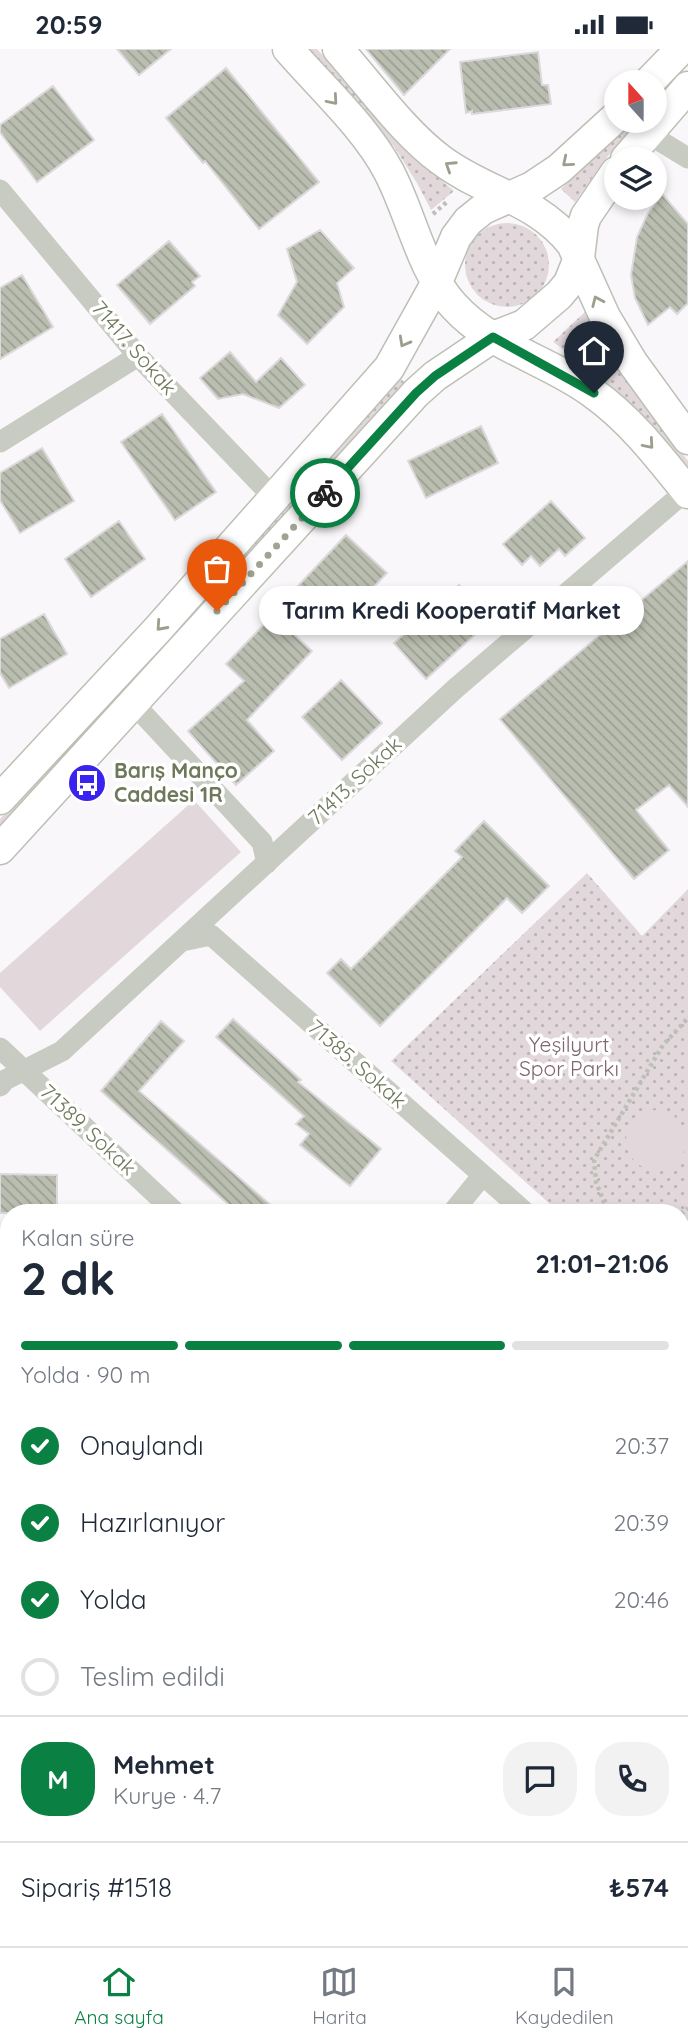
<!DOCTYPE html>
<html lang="tr">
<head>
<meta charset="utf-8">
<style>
	body { margin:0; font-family:Quicksand,sans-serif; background:#f2f2f3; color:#1f2937; height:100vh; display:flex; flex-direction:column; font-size:26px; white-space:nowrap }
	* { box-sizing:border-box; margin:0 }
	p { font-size:23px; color:#747a83 }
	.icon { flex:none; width:38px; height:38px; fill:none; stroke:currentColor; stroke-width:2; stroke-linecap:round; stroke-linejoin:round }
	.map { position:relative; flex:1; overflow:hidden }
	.details { position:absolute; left:0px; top:1155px; width:690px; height:742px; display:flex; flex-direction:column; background:#fff; border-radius:28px 28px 0 0; box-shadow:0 4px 10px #0003 }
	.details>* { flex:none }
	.needle { width:46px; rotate:339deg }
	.fabs { position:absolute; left:604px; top:21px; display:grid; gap:14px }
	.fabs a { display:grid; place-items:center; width:63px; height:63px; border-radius:50%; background:#fff; box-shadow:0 4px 10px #0003; font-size:35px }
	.pin { position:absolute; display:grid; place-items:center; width:60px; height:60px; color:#fff; margin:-72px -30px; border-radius:50% 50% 50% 0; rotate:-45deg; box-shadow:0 0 7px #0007 }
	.pin .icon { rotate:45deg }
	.courier { position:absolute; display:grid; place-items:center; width:70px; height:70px; margin:-35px; border:5px solid #0b8043; border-radius:50%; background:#fff; color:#222; box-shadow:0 2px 9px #0007 }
	.bubble { position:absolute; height:49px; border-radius:24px; background:#fff; box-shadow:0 4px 10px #0003; font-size:23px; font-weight:700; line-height:49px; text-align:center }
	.head em { font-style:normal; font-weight:700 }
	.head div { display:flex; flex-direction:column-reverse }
	.head { display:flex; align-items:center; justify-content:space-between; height:119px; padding:0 21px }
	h1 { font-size:46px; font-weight:700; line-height:52px }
	.bar { display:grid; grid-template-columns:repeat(4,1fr); gap:10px 7px; align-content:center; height:84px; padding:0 21px }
	.bar i { height:9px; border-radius:5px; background:#e0e1e3 }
	.bar .current { background:#0b8043 }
	.bar p { grid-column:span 4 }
	.line { display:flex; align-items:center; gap:18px; padding:0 21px; border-top:2px solid #e0e1e3 }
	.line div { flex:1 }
	.round { display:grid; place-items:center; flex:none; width:74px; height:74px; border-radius:28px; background:#f2f2f3 }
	ol { padding:0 21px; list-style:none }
	li { display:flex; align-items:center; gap:21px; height:77px }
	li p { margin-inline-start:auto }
	li .icon { padding:7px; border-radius:50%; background:#0b8043; color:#fff; stroke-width:4 }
	li:last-child { color:#747a83 }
	li i { width:38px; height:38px; border:4px solid #e0e1e3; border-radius:50% }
	.status { display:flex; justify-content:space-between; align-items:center; height:49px; padding:0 35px; background:#fff; direction:ltr }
	.status svg { height:19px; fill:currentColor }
	.tab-bar { display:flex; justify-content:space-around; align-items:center; height:98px; border-top:2px solid #e0e1e3; background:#fff; font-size:19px; color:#747a83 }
	.tab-bar a { display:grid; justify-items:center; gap:4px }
	.tab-bar .current { color:#0b8043 }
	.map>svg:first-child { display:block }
</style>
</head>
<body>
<div class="status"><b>20:59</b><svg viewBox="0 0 49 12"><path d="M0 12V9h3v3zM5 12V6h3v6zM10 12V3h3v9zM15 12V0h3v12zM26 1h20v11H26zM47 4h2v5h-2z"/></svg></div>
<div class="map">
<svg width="688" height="1897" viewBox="0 0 688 1897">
	<defs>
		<pattern id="green-dots" width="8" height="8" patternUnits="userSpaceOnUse" patternTransform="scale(1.75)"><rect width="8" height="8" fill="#e2d8dc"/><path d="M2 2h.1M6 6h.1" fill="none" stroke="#bbb4b5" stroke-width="1.8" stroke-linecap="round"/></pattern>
		<pattern id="building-back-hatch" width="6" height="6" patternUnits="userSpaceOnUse" patternTransform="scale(1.75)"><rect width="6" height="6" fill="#babeb0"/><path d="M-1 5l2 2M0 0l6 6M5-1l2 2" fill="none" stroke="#9b9f92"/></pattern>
	</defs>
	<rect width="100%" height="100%" fill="#f9f7f9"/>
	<!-- green -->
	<path fill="url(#green-dots)" d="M308,0H317L400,95L454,142L431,161L417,134L395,99Z
		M630,72H640L606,109L575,153L561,140Z
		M465 216a42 42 0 1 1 84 0a42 42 0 1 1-84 0Z
		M585,263L604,296L662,379L688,412V423C646,370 609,332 553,293Z
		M401,330L405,334L174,590L170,586L279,468Z
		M166,591L170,595L0,780V770Z
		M587,824L642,887L688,840V1276L681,1270V1164H560L391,1012Z"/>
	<!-- pitch -->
	<path fill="#e2d8dc" d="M194,751L241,803L40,982L0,938V924Z
		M626 1091a30 30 0 1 1 60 0a30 30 0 1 1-60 0Z"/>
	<!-- building -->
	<path fill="url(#building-back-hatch)" stroke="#dbd9db" stroke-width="2" d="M117,0H171L139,26Z
		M366,0H450L404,46Z
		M538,3L542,36H548L551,55L472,65V62L466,64L460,13Z
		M226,19L319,133L259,180L205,112L203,114L166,69Z
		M53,37L94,91L37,133L0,83V76Z
		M662,145L688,175V254L677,265L670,258L648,276L635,249L631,226L637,188L648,164Z
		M320,181L354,219L337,234L344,258L307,295L278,266L297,233L287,200Z
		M169,192L200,227L192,233L195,237L150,275L117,236Z
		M22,226L53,278L0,310V239Z
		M230,303L256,333L281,309L305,336L279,359L243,345L218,350L200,329Z
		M162,365L216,443L175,471L121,393Z
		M481,377L498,414L426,449L408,412Z
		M42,399L74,452L20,484L0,451V424Z
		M551,452L585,489L565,507L559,500L540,517L531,507L522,516L503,495Z
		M119,472L145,510L91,548L65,510Z
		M346,486L387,524L338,576L297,538Z
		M688,512V758L669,736L636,761L669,801L634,830L500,670Z
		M459,536L491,571L426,630L394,594Z
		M44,565L67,605L9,639L0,624V590Z
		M273,566L312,602L247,671L274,702L236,736L188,682L244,632L226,615Z
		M341,631L382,674L342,711L302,668Z
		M484,772L549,837L522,864L507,849L380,977L327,924L341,910L351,920L462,808L455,802Z
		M233,970L301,1031L298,1033L381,1100L350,1137L300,1096L309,1085L296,1075L304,1067L216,988Z
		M161,972L184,992L139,1042L280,1164H238L101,1042Z
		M0,1125L57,1126V1164H0Z"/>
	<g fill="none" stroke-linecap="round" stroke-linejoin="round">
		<defs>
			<path id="secondary" d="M288,0C321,38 366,79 389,123C411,165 422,223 454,257C492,299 549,311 593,344C631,371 659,408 688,444
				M338,0C369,35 404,84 441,111C485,144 537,150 572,195L605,268L632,313L688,390
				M649,33L681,0
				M626,110L688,38
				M0,750L158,580L389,319L437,233L456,188L468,172L483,160L532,138L559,120L616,68
				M0,800L416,344L435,327L493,288L524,276L559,246L569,234L579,209L583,176L586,167L616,123"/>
		</defs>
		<!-- secondary casing -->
		<use href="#secondary" stroke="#bcc0b4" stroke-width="33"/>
		<!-- path -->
		<path stroke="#bdc0b8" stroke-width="4.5" stroke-dasharray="3.5 3.5" stroke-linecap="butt" d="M433,165L448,152
			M614,1164L605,1156L596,1133L594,1111L663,996L688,969
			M681,1165L688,1159
			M681,1208L688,1213"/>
		<!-- street -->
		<path stroke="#c8cbc2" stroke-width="21" d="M647,84L688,109
			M0,141L138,307L275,450
			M0,393L138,307
			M133,654L262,793L267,814
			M182,892L211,886L526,1164
			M0,999L176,1164
			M0,1037L5,1031L62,1002L456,639L686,442
			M452,1164L482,1127
			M681,1299L688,1306
			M0,1467L9,1458
			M681,1653L688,1660
			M0,1716L9,1706
			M681,1843L688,1836
			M255,1888L263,1897
			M553,1888L561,1897
			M623,1897L632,1888"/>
		<!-- secondary -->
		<use href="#secondary" stroke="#fff" stroke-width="30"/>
	</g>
	<!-- one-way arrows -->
	<defs><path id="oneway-chevron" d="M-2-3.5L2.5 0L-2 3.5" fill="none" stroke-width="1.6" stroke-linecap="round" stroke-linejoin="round" transform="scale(1.75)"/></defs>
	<g stroke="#9aa08c">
		<use href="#oneway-chevron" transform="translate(333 51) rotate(49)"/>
		<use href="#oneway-chevron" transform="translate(567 113) rotate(140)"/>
		<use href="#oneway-chevron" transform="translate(450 117) rotate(-147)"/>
		<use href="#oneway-chevron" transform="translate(597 252) rotate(-114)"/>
		<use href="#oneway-chevron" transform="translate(404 293) rotate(119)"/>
		<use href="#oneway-chevron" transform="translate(649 395) rotate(49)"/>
		<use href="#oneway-chevron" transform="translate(161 577) rotate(132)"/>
	</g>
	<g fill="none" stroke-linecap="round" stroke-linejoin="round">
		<!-- done -->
		<path stroke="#9fa492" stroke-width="7" stroke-dasharray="0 12.6" d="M217,562L325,444"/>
		<!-- route -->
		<path stroke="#0b8043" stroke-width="9" d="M325,444L416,344L435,327L493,288L594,344"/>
	</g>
	<!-- icons -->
	<defs>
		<symbol id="bus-disc" viewBox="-11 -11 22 22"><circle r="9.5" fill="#3a23ee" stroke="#fff"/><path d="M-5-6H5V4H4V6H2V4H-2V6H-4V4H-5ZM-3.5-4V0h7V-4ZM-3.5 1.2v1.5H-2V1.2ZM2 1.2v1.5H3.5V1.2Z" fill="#fff"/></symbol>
	</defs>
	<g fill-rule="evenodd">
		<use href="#bus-disc" x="65" y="712" width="44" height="44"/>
	</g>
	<g text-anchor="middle" stroke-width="7" stroke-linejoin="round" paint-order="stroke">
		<!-- street labels -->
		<g font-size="21" fill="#6e785a" stroke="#fff">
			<text transform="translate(134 299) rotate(49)" y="7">71417. Sokak</text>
			<text transform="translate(355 732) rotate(-43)" y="7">71413. Sokak</text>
			<text transform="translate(357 1015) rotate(41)" y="7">71385. Sokak</text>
			<text transform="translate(88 1081) rotate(43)" y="7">71389. Sokak</text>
		</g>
		<!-- poi labels -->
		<g font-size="21" font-weight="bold" fill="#6e785a" stroke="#fff" text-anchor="start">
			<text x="114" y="729">Barış Manço<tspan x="114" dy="24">Caddesi 1R</tspan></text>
		</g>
		<!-- park labels -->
		<g font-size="21" fill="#80666e" stroke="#fff">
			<text x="569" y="1003">Yeşilyurt<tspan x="569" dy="24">Spor Parkı</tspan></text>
		</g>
	</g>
</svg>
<div class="fabs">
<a><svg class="needle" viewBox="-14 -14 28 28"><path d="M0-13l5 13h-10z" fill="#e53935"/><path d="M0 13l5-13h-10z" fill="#747a83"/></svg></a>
<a><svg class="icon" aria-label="layers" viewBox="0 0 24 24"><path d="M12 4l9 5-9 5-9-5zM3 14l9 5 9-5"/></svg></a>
</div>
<div class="pin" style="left:217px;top:562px;background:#ea580c"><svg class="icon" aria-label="bag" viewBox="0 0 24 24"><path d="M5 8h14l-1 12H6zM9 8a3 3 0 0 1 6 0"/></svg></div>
<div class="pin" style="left:594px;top:344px;background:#1f2937"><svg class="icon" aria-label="home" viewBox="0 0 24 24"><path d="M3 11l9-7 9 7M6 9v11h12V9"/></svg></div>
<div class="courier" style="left:325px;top:444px"><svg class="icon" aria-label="bike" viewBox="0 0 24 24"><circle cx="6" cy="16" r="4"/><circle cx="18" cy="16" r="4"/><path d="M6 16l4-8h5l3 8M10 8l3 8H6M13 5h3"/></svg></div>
<div class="bubble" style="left:259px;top:537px;width:385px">Tarım Kredi Kooperatif Market</div>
<section class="details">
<div class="head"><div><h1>2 dk</h1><p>Kalan süre</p></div><em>21:01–21:06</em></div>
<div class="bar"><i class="current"></i><i class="current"></i><i class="current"></i><i></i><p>Yolda · 90 m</p></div>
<ol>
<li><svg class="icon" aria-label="check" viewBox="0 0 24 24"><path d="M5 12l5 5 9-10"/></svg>Onaylandı<p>20:37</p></li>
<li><svg class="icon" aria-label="check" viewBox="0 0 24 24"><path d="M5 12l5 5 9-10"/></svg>Hazırlanıyor<p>20:39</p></li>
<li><svg class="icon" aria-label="check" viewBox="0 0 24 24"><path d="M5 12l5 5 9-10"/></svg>Yolda<p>20:46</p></li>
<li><i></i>Teslim edildi</li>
</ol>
<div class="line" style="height:126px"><b class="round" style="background:#0b8043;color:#fff">M</b><div><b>Mehmet</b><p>Kurye · 4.7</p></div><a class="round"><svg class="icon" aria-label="chat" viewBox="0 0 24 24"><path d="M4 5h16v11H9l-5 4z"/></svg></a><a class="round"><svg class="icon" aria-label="phone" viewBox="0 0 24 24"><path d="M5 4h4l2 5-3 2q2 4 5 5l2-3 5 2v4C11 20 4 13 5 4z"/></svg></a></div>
<div class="line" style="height:91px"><div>Sipariş #1518</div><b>₺574</b></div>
</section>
</div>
<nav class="tab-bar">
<a class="current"><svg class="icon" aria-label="home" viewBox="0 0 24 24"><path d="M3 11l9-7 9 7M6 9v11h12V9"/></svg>Ana sayfa</a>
<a><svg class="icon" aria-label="map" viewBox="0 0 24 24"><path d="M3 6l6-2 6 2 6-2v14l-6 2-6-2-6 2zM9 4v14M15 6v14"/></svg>Harita</a>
<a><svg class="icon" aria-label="saved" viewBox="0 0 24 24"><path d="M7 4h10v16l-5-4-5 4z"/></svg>Kaydedilen</a>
</nav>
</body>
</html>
